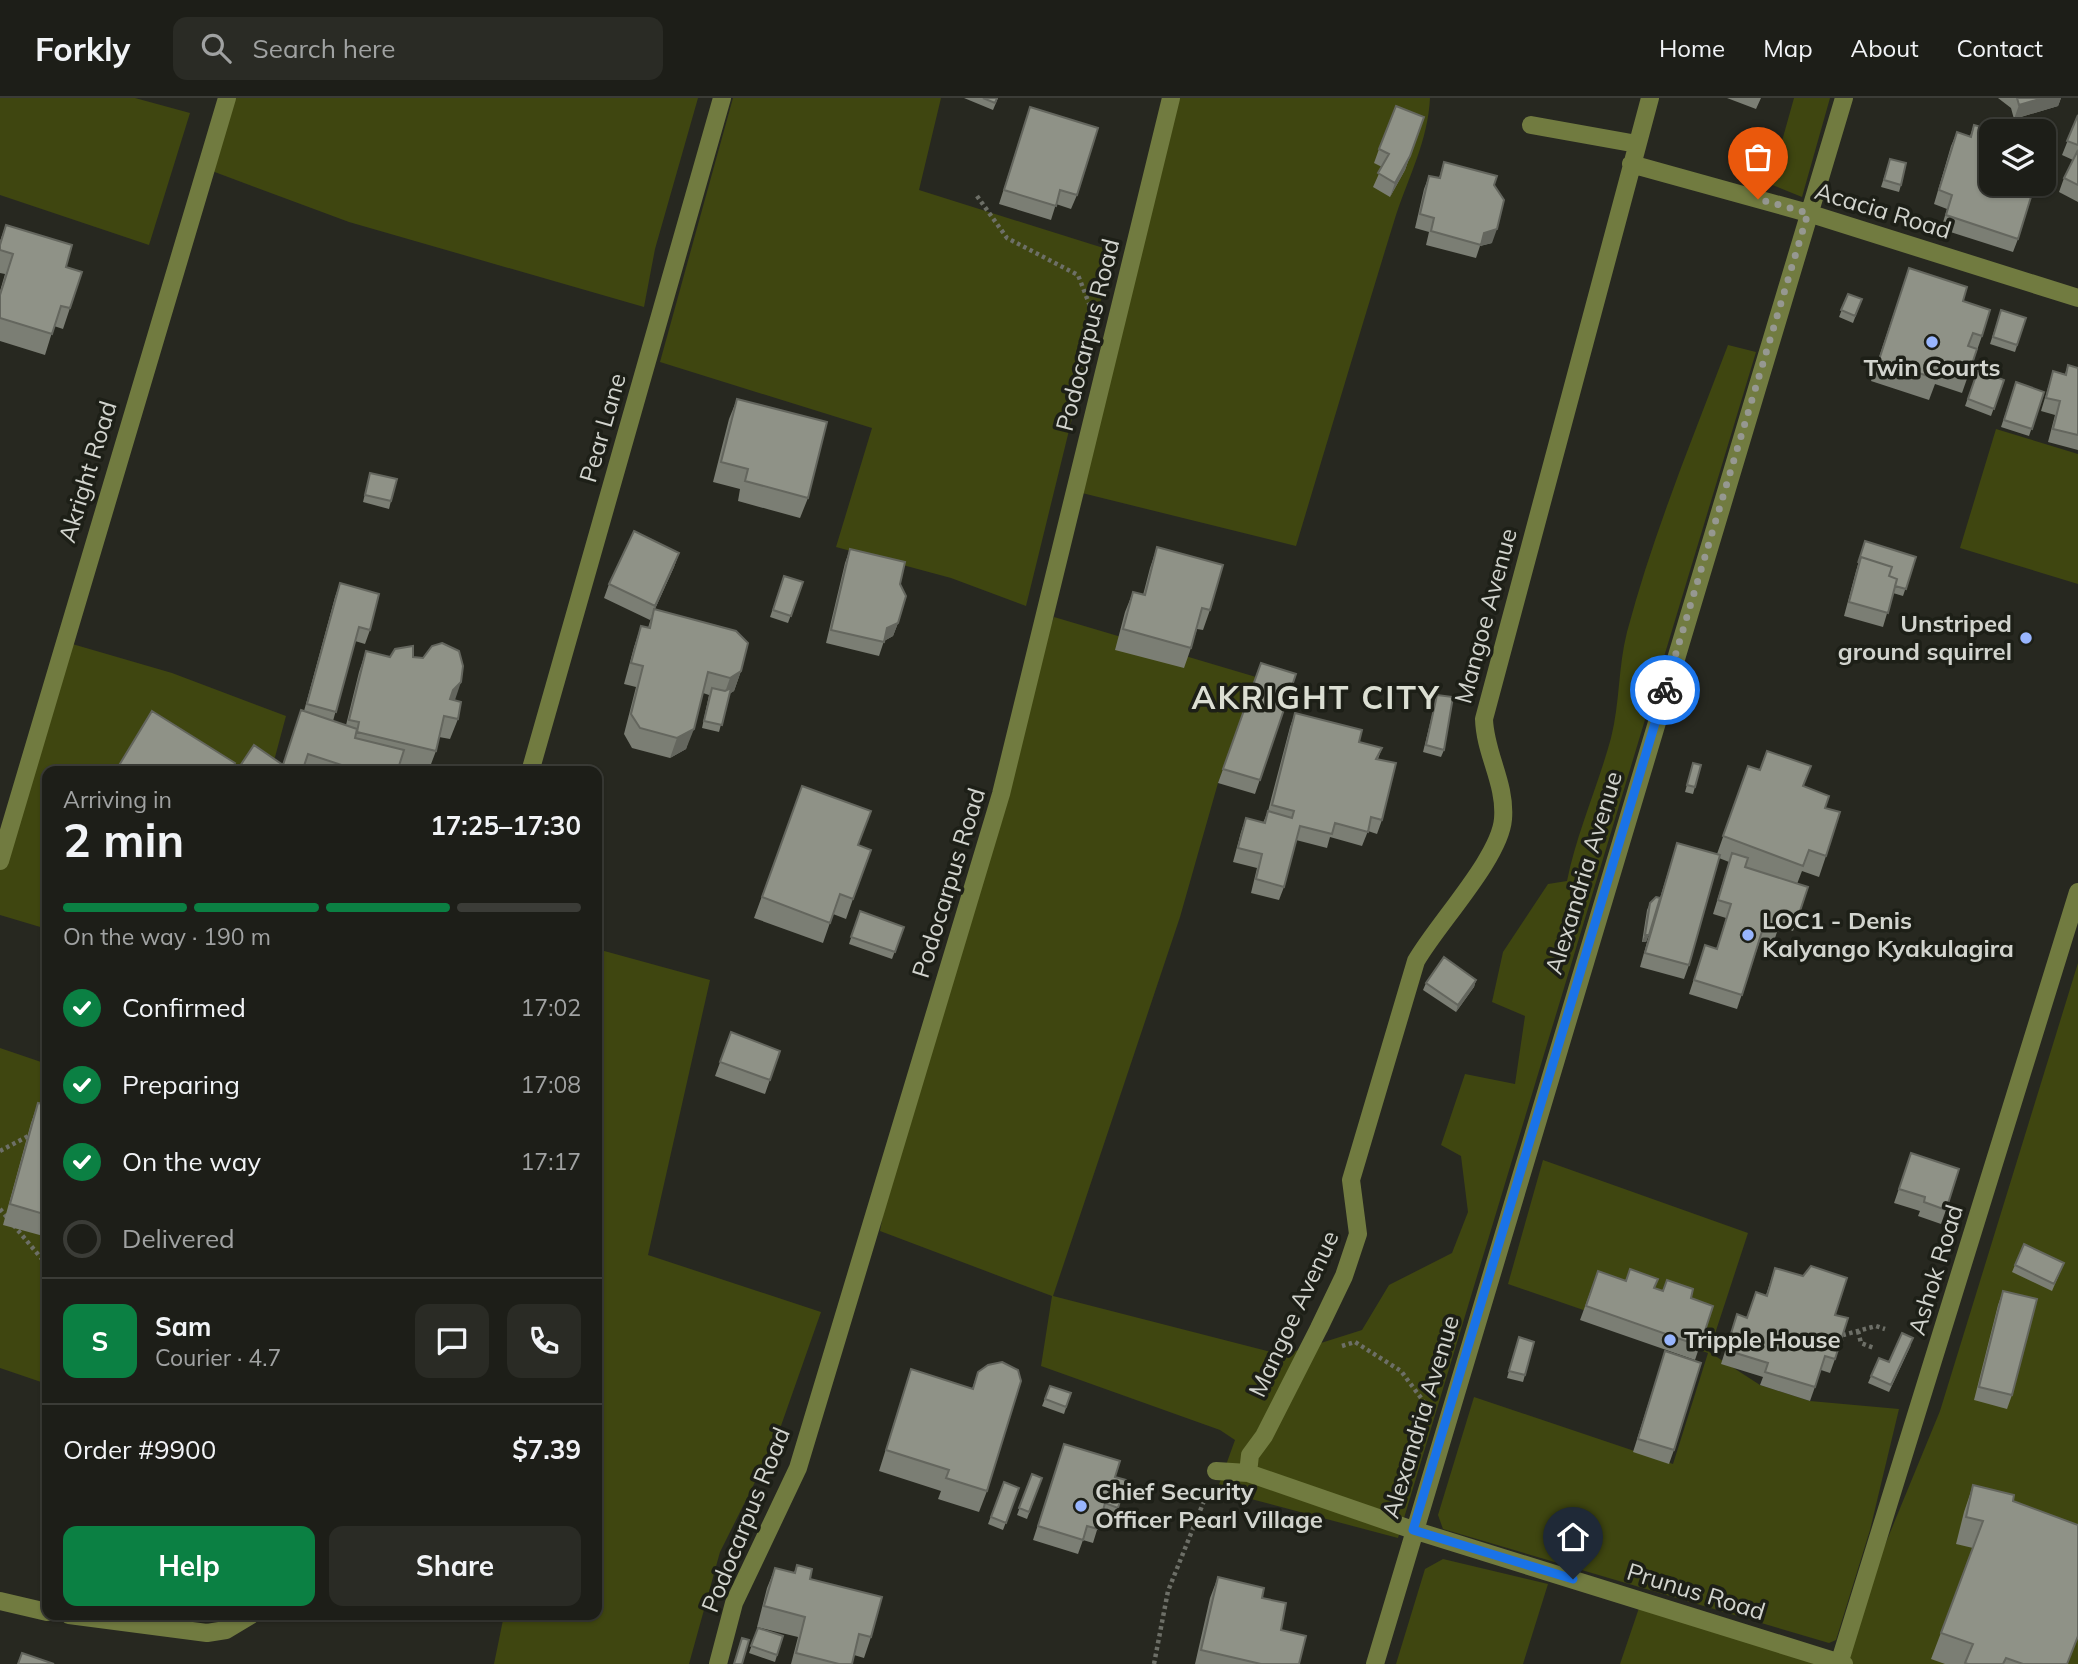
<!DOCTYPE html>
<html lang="en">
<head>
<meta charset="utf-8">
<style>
	body { margin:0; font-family:Mulish,sans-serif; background:#2a2b25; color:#f1f3f6; height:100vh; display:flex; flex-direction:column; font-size:26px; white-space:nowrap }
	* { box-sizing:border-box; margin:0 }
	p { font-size:23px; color:#a0a2a2 }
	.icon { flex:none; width:38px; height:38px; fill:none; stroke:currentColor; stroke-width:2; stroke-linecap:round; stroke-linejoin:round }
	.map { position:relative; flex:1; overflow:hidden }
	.panel { position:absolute; left:42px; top:668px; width:560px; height:854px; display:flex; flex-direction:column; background:#1d1e18; border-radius:14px; box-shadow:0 2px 5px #0004,0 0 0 2px #3b3c37 }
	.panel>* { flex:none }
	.buttons { position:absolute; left:1979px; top:21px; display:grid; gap:14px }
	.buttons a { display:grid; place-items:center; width:77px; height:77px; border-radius:14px; background:#1d1e18; box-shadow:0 2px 5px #0004,0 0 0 2px #3b3c37; font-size:35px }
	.pin { position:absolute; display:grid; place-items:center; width:60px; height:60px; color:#fff; margin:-72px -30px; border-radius:50% 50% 50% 0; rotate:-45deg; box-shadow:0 0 7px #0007 }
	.pin .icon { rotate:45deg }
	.courier { position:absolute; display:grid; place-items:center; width:70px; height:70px; margin:-35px; border:5px solid #1a73e8; border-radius:50%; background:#fff; color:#222; box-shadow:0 2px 9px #0007 }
	.head em { font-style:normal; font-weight:700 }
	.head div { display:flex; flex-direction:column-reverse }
	.head { display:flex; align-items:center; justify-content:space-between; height:119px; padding:0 21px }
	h1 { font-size:46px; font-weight:700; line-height:52px }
	.bar { display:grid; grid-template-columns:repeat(4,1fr); gap:10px 7px; align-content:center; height:84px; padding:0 21px }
	.bar i { height:9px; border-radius:5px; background:#3b3c37 }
	.bar .on { background:#0b8043 }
	.bar p { grid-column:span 4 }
	.line { display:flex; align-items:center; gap:18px; padding:0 21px; border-top:2px solid #3b3c37 }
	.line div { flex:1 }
	.round { display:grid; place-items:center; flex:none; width:74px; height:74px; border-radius:14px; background:#2a2b25 }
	ol { padding:0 21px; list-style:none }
	li { display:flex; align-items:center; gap:21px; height:77px }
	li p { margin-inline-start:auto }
	li .icon { padding:7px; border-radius:50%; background:#0b8043; color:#fff; stroke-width:4 }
	li:last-child { color:#a0a2a2 }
	li i { width:38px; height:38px; border:4px solid #3b3c37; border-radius:50% }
	.button { display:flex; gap:14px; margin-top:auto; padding:14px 21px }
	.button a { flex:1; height:80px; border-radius:14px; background:#0b8043; color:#fff; font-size:28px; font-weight:700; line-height:80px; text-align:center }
	.button a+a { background:#2a2b25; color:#f1f3f6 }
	header { display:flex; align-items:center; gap:42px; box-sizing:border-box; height:98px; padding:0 35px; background:#1d1e18; border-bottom:2px solid #3b3c37 }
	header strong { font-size:33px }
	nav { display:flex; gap:38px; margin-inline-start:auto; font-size:24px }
	.search { width:490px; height:63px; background:#2a2b25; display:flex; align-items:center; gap:18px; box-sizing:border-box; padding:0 24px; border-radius:14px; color:#a0a2a2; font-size:26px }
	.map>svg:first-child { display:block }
</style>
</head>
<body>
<header>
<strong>Forkly</strong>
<div class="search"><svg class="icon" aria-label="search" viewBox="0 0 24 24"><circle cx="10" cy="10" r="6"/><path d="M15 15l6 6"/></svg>Search here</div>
<nav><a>Home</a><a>Map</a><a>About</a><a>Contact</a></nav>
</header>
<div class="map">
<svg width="2078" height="1566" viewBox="0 0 2078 1566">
	<rect width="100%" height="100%" fill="#272820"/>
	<!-- green -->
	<path fill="#3f4610" d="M0,0H135L190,15L149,147L0,97Z
		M234,0H698L655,151L644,209L349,124L212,73Z
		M733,0H941L919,92L1113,153L1026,508L951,480L836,449L872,330L660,264Z
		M1170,0H1430C1428,42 1409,78 1396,117C1362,227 1329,338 1296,448L1082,395Z
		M1794,0H1830L1802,99L1770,86Z
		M1728,247L1756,254L1398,1440L1217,1392L1235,1342L1220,1332L1041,1268L1052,1198L880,1133L890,1079L1022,605L1054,519L1256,579L1218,685L1180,819L1053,1198L1283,1257L1362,1232L1389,1187L1452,1155L1468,1114L1461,1058L1441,1047L1465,976L1515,986L1525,918L1492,904L1503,854L1548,786L1567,783C1577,734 1598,688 1611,640C1620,605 1618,569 1627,534C1653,436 1692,342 1728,247Z
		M1996,331L2078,356V486L1960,450Z
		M62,543L172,575L286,618L271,674H47V831L0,817V771Z
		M597,851L710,882L648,1157L821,1214L776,1342L720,1454L689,1566H494L504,1517H597Z
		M2078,865V1566H1836L1940,1313Z
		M0,950L47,966V1286L0,1270Z
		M1543,1062L1748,1135L1709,1254L1760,1287L1810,1303L1899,1311L1870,1432L1836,1542L1829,1545L1443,1431L1438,1417L1474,1299L1673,1366L1708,1255L1508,1186Z
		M1443,1461L1548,1486L1523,1566H1396L1425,1471Z
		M1639,1510L1822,1566H1620Z"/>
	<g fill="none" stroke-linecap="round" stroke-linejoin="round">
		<!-- path -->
		<path stroke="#6d6f67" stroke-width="4.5" stroke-dasharray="3.5 3.5" stroke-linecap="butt" d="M977,98L1007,140L1078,177L1090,208
			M0,1053L32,1036
			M0,1111L47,1167
			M1858,1233L1861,1245L1874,1250
			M1840,1244L1843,1237L1876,1228L1885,1231
			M1342,1248L1355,1244L1401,1273L1424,1304
			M1154,1566L1168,1493L1206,1398"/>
		<!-- minor -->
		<path stroke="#717b40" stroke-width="18" d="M1531,27L1637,46
			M1631,66L1808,115L2078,200
			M530,674L722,0
			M0,763L227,0
			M1216,1373L1248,1375L1413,1432L1844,1566
			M1248,1375L1250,1357L1264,1338L1319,1230L1344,1178L1358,1136L1351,1082L1416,863C1437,826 1500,760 1503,721C1506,685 1485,656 1484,621L1650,0
			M0,1503L47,1514
			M69,1517L207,1535L226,1532L251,1517
			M718,1566L734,1505L798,1370L1001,696L1171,0
			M1375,1566L1844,0
			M1839,1566L2078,794"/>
	</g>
	<!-- wall -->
	<path fill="#7b7e74" d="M964,0H998L993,12Z
		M1727,0H1761L1756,11Z
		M1998,0H2061L2058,8L2014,21L2011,10Z
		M1030,9L1077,97L1071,111L1056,106L1051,122L999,106Z
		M2078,17V104L2059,94L2064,80L2073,62L2062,57Z
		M1424,19L1405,72L1390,99L1373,89L1382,69L1374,65L1379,51Z
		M1974,27L2018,141L2013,154L1941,131L1947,111L1934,106L1951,48L1957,34L1970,38Z
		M1890,61L1901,87L1899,94L1881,89Z
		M1444,64L1494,87L1492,145L1480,148L1476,160L1426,147L1429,134L1415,130L1424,91L1429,78L1439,80Z
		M6,127L66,169L70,210L63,231L54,228L45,257L0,243V193L5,176L0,175V143Z
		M1909,170L1963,203L1982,238L1962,295L1935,286L1929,302L1871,283Z
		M1848,196L1862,201L1853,225L1839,219Z
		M2001,212L2026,220L2015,254L1990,246Z
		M2068,267L2078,270V352L2048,344L2055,317L2041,313L2053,273L2065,276Z
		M1978,272L2004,282L1991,318L1965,308Z
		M2016,284L2044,294L2029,338L2001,329Z
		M737,301L808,400L800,420L738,403L740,391L713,384L729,321Z
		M370,375L391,403L389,411L363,404Z
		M1865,443L1916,459L1903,498L1893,495L1883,529L1844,518L1856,473Z
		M1157,449L1210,512L1203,532L1197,531L1191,550L1184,570L1115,552L1125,514L1133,494L1143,497L1150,470Z
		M850,451L900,486L898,525L893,538L884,543L879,558L826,545L845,465Z
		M679,455L674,469L655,511L741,573L734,593L729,596L719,634L702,630L709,597L703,595L686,651L670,660L632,650L624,636L636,589L624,586L634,549L641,528L648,530L651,520L650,522L604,500L609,486Z
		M784,478L803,484L788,525L770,519Z
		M340,485L370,532L365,546L355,543L333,623L346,627L359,574L366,553L390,559H413L455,602L458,621L450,641L439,639L436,653L428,674L399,666L397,674H314L304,670L302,674H236L283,667L301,612L304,613L335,499Z
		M1261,565L1296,576L1255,696L1218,685Z
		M1437,597L1444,652L1441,659L1423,654Z
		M1295,615L1359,644L1382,650L1378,661L1382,722L1377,736L1368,733L1362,748L1330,739L1327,750L1296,742L1284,789L1279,802L1251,795L1257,770L1233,764L1241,734L1246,720L1263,725L1268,713L1290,629Z
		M1693,665L1695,689L1693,696L1685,694Z
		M1748,668L1804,688L1825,710L1826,758L1819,779L1802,773L1797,786L1808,789L1793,833L1779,828L1773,846L1760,842L1737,911L1689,896L1705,847L1717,851L1726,820L1713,816L1729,764L1719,760L1689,867L1684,881L1640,869L1658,805L1646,844H1642L1647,812L1650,805L1660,800L1677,745L1717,756Z
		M802,688L853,801L846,821L833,816L823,845L754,820Z
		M860,813L904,829L892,861L849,846Z
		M1476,882L1474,889L1456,914L1423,892L1426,885Z
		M731,934L780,953L765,996L715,978Z
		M38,1005L47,1007V1139L3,1127L31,1025Z
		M1911,1055L1946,1112L1941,1126L1918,1118L1920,1113L1894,1105Z
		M2064,1165L2052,1193L2012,1174L2015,1167Z
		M1775,1170L1835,1217V1261L1830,1275L1821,1272L1810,1303L1760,1287L1763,1279L1721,1266L1737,1216L1747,1220L1756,1194L1766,1197Z
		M1598,1173L1626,1183L1691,1200L1713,1208L1695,1262L1580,1222Z
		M2003,1193L2012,1297L2007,1311L1974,1302L1998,1207Z
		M1519,1239L1525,1277L1523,1284L1507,1280Z
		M1911,1247L1889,1294L1868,1285L1871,1278Z
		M1665,1253L1674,1352L1669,1366L1633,1354Z
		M911,1271L972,1291L978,1274L987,1393L979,1414L938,1401L941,1393L879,1373Z
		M1050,1288L1071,1295L1064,1316L1042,1308Z
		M1064,1346L1115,1379L1118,1410L1113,1423L1101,1419L1093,1445L1083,1442L1078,1456L1033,1442Z
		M1032,1376L1042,1380L1027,1421L1017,1417Z
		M1004,1384L1019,1390L1003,1432L988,1426Z
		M1973,1387L2013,1403L2068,1566H1945L1931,1561L1973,1450L1956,1446L1964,1414Z
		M797,1467L810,1481L871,1539L864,1560L854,1557L852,1566H791L798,1539L757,1529L767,1490L775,1470L794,1475Z
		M1218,1479L1262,1500L1299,1566H1195L1210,1500Z
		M758,1530L783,1538L775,1564L749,1555Z"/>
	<!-- shaded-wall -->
	<path fill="#64665e" d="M2043,0H2061L2058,8L2014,21L2019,7Z
		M1410,58L1405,72L1390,99L1395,85Z
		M1497,131L1492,145L1480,148L1484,135Z
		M679,455L674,469L650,522L655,508Z
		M898,525L893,538L882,544L887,530Z
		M741,573L734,593L723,600L730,580Z
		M461,584L454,605L445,612L453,592Z
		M694,631L686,651L670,660L677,640Z
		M1645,837H1649L1646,844H1642Z
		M1476,882L1474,889L1456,914L1458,907Z"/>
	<!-- building -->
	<path fill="#8f9287" stroke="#64665e" stroke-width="2" d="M983,0H997L995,5Z
		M2017,0H2043L2019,7Z
		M1396,8L1424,19L1410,58L1395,85L1378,75L1389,56L1379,51Z
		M1030,9L1098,30L1077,97L1060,92L1056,108L1004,92Z
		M2078,17V47L2067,43Z
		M1974,27L1994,33H1992V86H2035L2018,141L1946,117L1952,97L1939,92L1957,34L1971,39Z
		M2078,52V87L2064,80Z
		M1890,61L1906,65L1901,87L1884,82Z
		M1444,64L1497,78L1494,87L1504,102L1497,131L1484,135L1481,147L1431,133L1434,120L1420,116L1429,78L1440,80Z
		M6,127L72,147L66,169L82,174L70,210L61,208L52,236L0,220V197L13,156L0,152V147Z
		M1909,170L1967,189L1963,203L1990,212L1982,238L1973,235L1968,248L1977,251L1969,275L1941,265L1937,281L1879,262Z
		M1848,196L1862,201L1855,218L1841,212Z
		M2001,212L2026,220L2017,247L1993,239Z
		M2068,267L2078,270V337L2053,331L2060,303L2046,300L2053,273L2066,277Z
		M1978,272L2004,282L1994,311L1968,301Z
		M2016,284L2044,294L2032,331L2004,322Z
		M737,301L827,324L808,400L745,383L748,371L721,364Z
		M370,375L397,381L391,403L365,397Z
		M634,433L679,455L655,508L609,486Z
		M1865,443L1916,459L1906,491L1895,488L1897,481L1889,478L1892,469L1861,459L1858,465Z
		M1157,449L1223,467L1210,512L1202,510L1191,550L1123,531L1133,494L1145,497Z
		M850,451L905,464L900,486L906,498L898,525L887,530L884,544L831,532Z
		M1861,459L1892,469L1889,478L1897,481L1888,515L1849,504Z
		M784,478L803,484L791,518L773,512Z
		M340,485L379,496L370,532L359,529L336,614L307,606Z
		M654,511L736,533L748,545L741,573L730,580L708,574L694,631L677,640L640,630L631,616L643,568L631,565L641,528L650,530Z
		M442,545L459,553L463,568L461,584L453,592L450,601L461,604L458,621L444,618L436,653L357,634L359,624L349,622L366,553L390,559L395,551L413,548V559L423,560L432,548Z
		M1261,565L1296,576L1260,682L1223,671Z
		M712,590L725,593L731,590L722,627L704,623Z
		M1437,597L1453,599L1444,652L1426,647Z
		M301,612L357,631L355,640L404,652L397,674H363L308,656L302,674L284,668L293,674H236L254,647L283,667Z
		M152,613L235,665L230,674H115Z
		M1295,615L1362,632L1359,644L1382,650L1376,661L1396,665L1382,722L1371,719L1368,734L1335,725L1332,736L1300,728L1284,789L1256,781L1262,756L1238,750L1246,720L1265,725L1268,713L1292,720L1294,713L1272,707Z
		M1767,653L1811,668L1803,688L1829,698L1825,710L1840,714L1826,758L1809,752L1803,768L1723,738L1748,668L1760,672Z
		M1693,665L1701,667L1695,689L1687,687Z
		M468,668L487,674H466Z
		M802,688L871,713L858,747L871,752L853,801L840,796L830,825L762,799Z
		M1677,745L1720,757L1689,867L1645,855Z
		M1732,755L1748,760L1745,769L1808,789L1798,819L1784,814L1778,832L1764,827L1742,897L1694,882L1705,847L1717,851L1731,806L1718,802Z
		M1656,799L1660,800L1649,837H1645L1650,805Z
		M860,813L904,829L895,854L851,839Z
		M1444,859L1476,882L1458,907L1426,885Z
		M731,934L780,953L770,982L720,964Z
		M38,1005L47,1007V1117L10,1106Z
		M1911,1055L1959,1071L1946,1112L1924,1104L1925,1099L1899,1091Z
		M2024,1146L2064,1165L2054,1186L2015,1167Z
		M1811,1168L1847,1180L1835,1217L1848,1220L1835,1261L1825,1258L1815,1289L1765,1274L1768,1265L1726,1252L1737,1216L1747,1220L1756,1194L1767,1198L1775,1170L1803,1178Z
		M1630,1171L1658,1181L1654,1190L1663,1193L1667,1182L1693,1191L1691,1200L1713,1208L1700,1248L1586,1208L1598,1173L1626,1183Z
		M2003,1193L2037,1201L2012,1297L1979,1289Z
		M1902,1235L1913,1240L1891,1287L1871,1278L1879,1260L1889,1264Z
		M1519,1239L1534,1244L1525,1277L1509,1273Z
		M1665,1253L1701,1265L1674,1352L1638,1341Z
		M1002,1264L1018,1272L1021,1283L987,1393L946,1380L949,1372L886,1352L911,1271L973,1291L978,1274L988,1267Z
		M1050,1288L1071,1295L1066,1309L1045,1301Z
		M1064,1346L1120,1363L1115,1379L1126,1382L1118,1410L1105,1405L1098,1431L1087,1428L1083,1442L1038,1428Z
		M1032,1376L1042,1380L1029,1414L1019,1410Z
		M1004,1384L1019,1390L1006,1425L991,1419Z
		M1973,1387L2014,1397L2013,1403L2078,1427V1538L2067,1566H2023L2006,1560L2003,1566H1968L1965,1565L1973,1546L1941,1535L1983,1423L1966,1419Z
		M797,1467L812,1471L810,1481L882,1499L871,1539L859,1536L852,1566H839L796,1555L805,1519L764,1508L775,1470L795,1475Z
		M1218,1479L1264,1490L1262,1500L1286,1505L1281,1532L1306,1538L1299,1566H1261L1201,1552Z
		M758,1530L783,1538L777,1557L751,1548Z
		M742,1540L749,1542L742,1566H734Z
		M22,1555L54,1566H18Z"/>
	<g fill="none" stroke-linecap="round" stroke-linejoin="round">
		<!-- done -->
		<path stroke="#969891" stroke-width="7" stroke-dasharray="0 12.6" d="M1665,592L1808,115L1758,101"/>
		<!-- route -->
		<path stroke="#1a73e8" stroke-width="9" d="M1573,1481L1413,1432L1665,592"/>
	</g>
	<!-- markers -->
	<g fill="#98b5fd" stroke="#1d1f17" stroke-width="2.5">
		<circle cx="1932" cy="244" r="7"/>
		<circle cx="2026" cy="540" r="7"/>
		<circle cx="1748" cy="837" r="7"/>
		<circle cx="1670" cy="1242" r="7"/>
		<circle cx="1081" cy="1408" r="7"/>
	</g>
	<g text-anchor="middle" stroke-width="7" stroke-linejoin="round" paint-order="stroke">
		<!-- street labels -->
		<g font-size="24" fill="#d2d4ce" stroke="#1d1f17">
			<text transform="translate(1883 113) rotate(17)" y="8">Acacia Road</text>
			<text transform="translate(1088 237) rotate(-76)" y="8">Podocarpus Road</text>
			<text transform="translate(603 330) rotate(-74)" y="8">Pear Lane</text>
			<text transform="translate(88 374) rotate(-73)" y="8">Akright Road</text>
			<text transform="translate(1486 518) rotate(-75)" y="8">Mangoe Avenue</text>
			<text transform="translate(1584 775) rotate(-73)" y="8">Alexandria Avenue</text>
			<text transform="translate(949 785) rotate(-73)" y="8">Podocarpus Road</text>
			<text transform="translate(1936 1172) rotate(-73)" y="8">Ashok Road</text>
			<text transform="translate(1294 1216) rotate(-65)" y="8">Mangoe Avenue</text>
			<text transform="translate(1421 1319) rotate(-73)" y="8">Alexandria Avenue</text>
			<text transform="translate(746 1422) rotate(-68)" y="8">Podocarpus Road</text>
			<text transform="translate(1696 1494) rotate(17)" y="8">Prunus Road</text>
		</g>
		<!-- poi labels -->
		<g font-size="24" font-weight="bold" fill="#d2d4ce" stroke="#1d1f17" text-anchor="start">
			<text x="1932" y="278" text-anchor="middle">Twin Courts</text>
			<text x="2012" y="534" text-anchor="end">Unstriped<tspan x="2012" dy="28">ground squirrel</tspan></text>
			<text x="1762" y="831">LOC1 - Denis<tspan x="1762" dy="28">Kalyango Kyakulagira</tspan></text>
			<text x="1684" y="1250">Tripple House</text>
			<text x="1095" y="1402">Chief Security<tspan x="1095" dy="28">Officer Pearl Village</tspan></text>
		</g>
		<!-- district labels -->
		<g font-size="32" font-weight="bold" letter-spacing="2" fill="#dcdfd3" stroke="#1d1f17">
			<text x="1316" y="611">AKRIGHT CITY</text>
		</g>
	</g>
</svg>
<div class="buttons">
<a><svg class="icon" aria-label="layers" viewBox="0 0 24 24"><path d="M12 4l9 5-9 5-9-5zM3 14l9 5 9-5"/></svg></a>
</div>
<div class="pin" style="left:1758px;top:101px;background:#ea580c"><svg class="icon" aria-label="bag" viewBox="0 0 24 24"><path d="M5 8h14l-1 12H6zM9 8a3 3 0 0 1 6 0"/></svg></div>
<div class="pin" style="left:1573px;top:1481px;background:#1f2937"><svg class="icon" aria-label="home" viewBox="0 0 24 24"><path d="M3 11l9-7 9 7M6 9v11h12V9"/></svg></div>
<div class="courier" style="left:1665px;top:592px"><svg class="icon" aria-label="bike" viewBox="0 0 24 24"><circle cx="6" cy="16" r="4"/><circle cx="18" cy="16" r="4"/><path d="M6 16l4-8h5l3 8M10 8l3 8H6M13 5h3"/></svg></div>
<section class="panel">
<div class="head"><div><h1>2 min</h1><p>Arriving in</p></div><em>17:25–17:30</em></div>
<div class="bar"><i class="on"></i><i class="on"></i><i class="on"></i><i></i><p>On the way · 190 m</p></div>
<ol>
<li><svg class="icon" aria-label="check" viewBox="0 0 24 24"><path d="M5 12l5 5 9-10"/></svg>Confirmed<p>17:02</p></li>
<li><svg class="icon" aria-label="check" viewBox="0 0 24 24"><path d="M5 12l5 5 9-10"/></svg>Preparing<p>17:08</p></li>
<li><svg class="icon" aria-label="check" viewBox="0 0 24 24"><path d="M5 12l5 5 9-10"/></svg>On the way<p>17:17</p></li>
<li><i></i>Delivered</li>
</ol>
<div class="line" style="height:126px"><b class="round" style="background:#0b8043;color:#fff">S</b><div><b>Sam</b><p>Courier · 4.7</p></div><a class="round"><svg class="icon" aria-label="chat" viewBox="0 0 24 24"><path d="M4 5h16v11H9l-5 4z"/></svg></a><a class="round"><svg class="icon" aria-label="phone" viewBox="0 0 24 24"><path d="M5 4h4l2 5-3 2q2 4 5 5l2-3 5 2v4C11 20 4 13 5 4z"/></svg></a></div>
<div class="line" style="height:91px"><div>Order #9900</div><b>$7.39</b></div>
<div class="button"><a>Help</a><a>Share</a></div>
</section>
</div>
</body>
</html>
